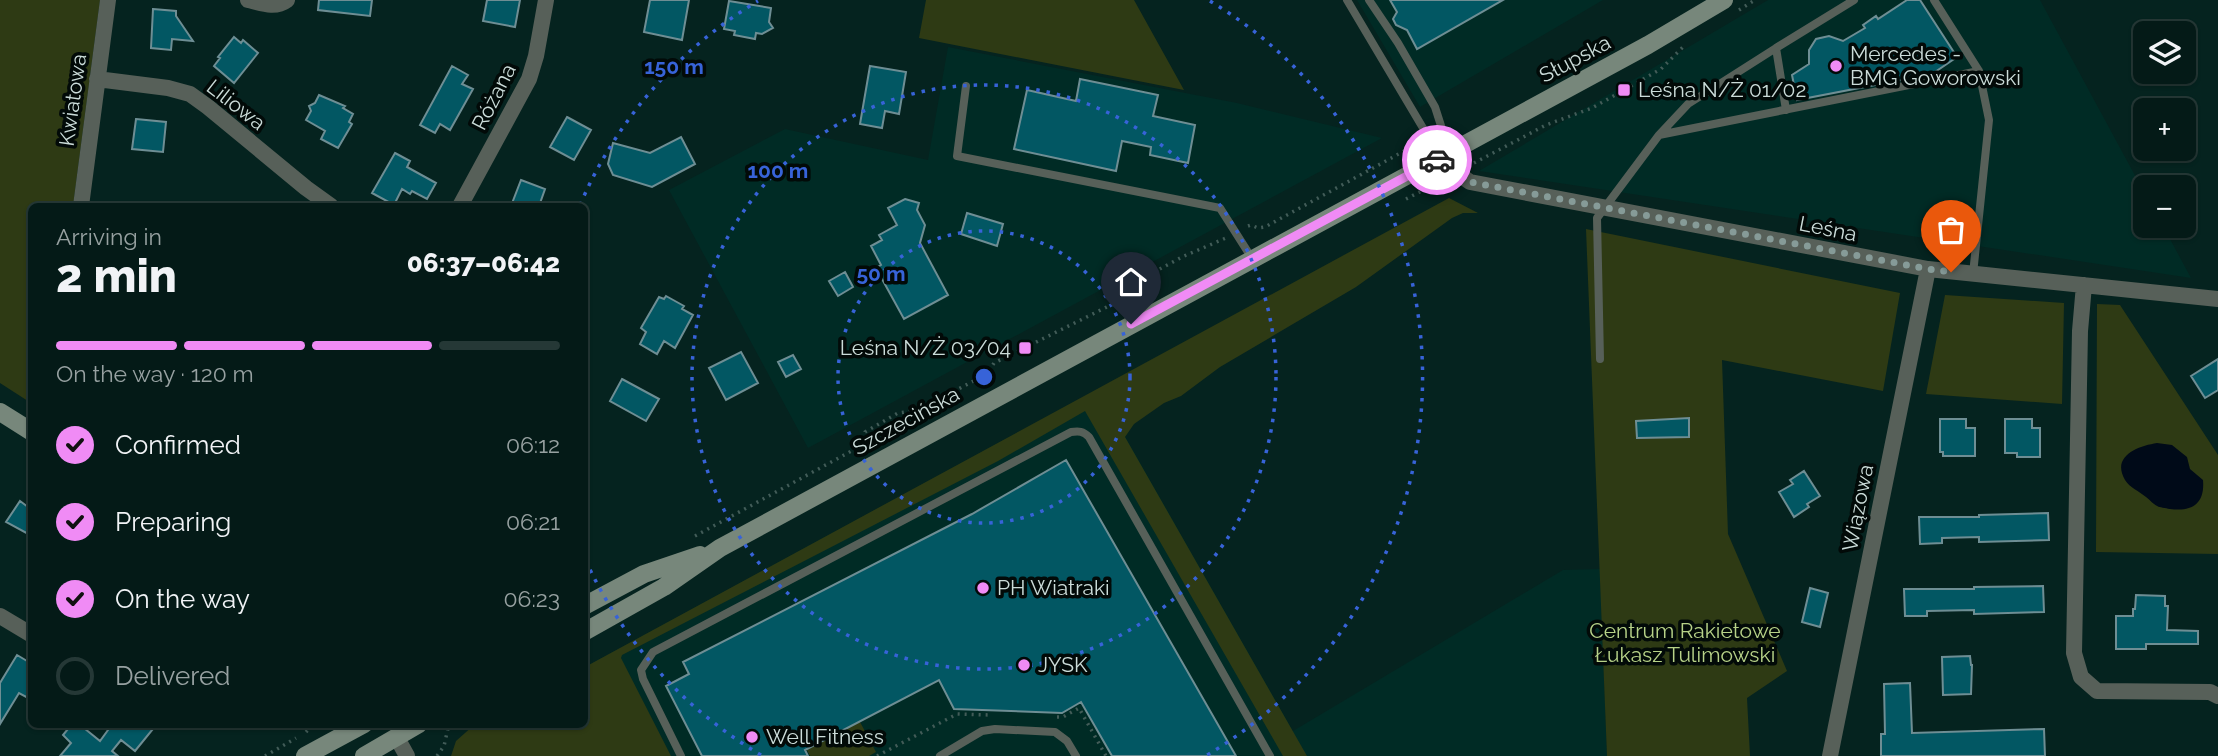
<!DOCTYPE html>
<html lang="en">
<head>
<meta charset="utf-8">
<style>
	body { margin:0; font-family:Raleway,sans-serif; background:#0d2320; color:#f1f3f6; height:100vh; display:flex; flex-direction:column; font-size:26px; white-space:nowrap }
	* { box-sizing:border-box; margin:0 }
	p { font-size:23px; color:#97a1a1 }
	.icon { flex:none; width:38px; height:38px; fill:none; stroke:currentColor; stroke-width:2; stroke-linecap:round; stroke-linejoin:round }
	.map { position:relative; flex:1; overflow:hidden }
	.side { position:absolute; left:28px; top:203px; width:560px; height:525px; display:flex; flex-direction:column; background:#041a17; border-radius:10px; box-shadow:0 2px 5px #0004,0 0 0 2px #253836 }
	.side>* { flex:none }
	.buttons { position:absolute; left:2133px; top:21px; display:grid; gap:14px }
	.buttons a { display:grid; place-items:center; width:63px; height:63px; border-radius:10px; background:#041a17; box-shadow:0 2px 5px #0004,0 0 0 2px #253836; font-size:35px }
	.pin { position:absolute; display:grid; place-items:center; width:60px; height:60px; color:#fff; margin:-72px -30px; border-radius:50% 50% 50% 0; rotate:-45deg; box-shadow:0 0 7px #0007 }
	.pin .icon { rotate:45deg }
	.courier { position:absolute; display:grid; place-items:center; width:70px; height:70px; margin:-35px; border:5px solid #f08bf5; border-radius:50%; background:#fff; color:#222; box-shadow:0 2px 9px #0007 }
	.head em { font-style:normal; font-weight:800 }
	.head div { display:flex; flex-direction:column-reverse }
	.head { display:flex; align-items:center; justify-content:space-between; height:119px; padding:0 28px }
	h1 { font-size:46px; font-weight:800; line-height:52px }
	.bar { display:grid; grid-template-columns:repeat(4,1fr); gap:10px 7px; align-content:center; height:84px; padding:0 28px }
	.bar i { height:9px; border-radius:5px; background:#253836 }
	.bar .selected { background:#f08bf5 }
	.bar p { grid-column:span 4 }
	ol { padding:0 28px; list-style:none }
	li { display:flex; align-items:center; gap:21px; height:77px }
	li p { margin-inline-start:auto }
	li .icon { padding:7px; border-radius:50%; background:#f08bf5; color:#111; stroke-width:4 }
	li:last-child { color:#97a1a1 }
	li i { width:38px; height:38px; border:4px solid #253836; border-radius:50% }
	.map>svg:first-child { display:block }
</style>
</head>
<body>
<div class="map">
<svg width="2218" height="756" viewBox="0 0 2218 756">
	<rect width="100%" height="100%" fill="#05231f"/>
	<!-- built -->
	<path fill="#002b25" d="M1357,0H1603L1420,107Z
		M1768,0H2040L2145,194L2146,226H2163L2191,278L1479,171Z
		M948,47L1237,103L1382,138L808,448L669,190L785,129L928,160Z
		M1098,389L1293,731L1563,570L1600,569L1607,756H563L584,724L585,667Z"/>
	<!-- green -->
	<path fill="#2e3a14" d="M0,0H100L73,206H32L31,403L0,383Z
		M926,0H1134L1184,90L919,38Z
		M1449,198L1478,213H1463L1452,218L1356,287L1220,367L1181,396L1164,403L1134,424L1125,437L1307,756H1283L1085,411L998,461L622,655L621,658L671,756H451L456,741L474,725L584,724L585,667Z
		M1586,229L1900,293L1883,391L1722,360L1728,534L1787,671L1747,698L1750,756H1607Z
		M1945,295L2064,303L2062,404L1926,394Z
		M2097,304L2120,305L2218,455V554L2096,552Z
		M860,722L876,752L869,756H810L807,750Z"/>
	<!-- water -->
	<path fill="#000a18" d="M2157,443L2172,445L2187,457L2190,469L2203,480C2205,503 2193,512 2170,509C2169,509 2160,507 2159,507C2154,505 2150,500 2146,497C2139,491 2130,488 2125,480C2111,456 2138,446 2157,443Z"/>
	<!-- building -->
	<path fill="#025763" stroke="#6e8e94" stroke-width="2" d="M319,0H372L370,16L318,10Z
		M487,0H520L515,27L483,21Z
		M650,0H689L682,40L644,32Z
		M1390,0H1503L1417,49L1407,30L1396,25L1393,19L1397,12Z
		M1907,0H1920L1957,57L1932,74L1797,100L1792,75L1809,64V50L1816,39L1829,36L1843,41L1865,28L1863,25L1876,16L1878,19Z
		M729,1L771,8L769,22L773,28L762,34L756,33L755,39L734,35L735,31L724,29Z
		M153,9L176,11V16L193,41L172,39L171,50L151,48Z
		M234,37L241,43L243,40L258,53L234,83L214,66L220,58L218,57Z
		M452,66L468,75L462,84L473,89L450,130L440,124L435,133L420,125Z
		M870,66L906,72L899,114L885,111L882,128L860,124Z
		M1080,79L1158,95L1153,116L1195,125L1188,163L1150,155L1151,147L1122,141L1116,171L1014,149L1027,90L1076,101Z
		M319,95L345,106L343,108L353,114L349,122L352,124L338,148L321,139L325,131L306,120L311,111L309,106L315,103Z
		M567,117L591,130L574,160L550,147Z
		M136,119L166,122L163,152L132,149Z
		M681,137L695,164L652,187L613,175L608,164L613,143L650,153Z
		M395,153L410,161L407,167L436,183L427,199L412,191L410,194L402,189L394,205L372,193Z
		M521,180L545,189L539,206H511Z
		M905,199L919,203L917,210L925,225L920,243L948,295L904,319L876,268L881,265L871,246L882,240L879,235L897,225L888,208Z
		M967,213L1003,224L997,246L961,234Z
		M845,272L853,287L838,296L829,281Z
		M666,296L684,306L682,309L693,315L675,348L664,341L657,354L640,344L646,332L641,328L659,297L664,299Z
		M741,352L758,383L726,400L709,368Z
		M793,355L801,369L786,377L778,362Z
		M2218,359V390L2205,398L2191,376Z
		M622,379L659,399L646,421L610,401Z
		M1689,418V437L1637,438L1636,421Z
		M1940,419H1966V428H1975V456H1943V452H1940Z
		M2005,419H2032V428H2040V457H2017V453H2005Z
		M1066,460L1236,756H1112L1081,702L1062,713L954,709L939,680L805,750L808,756H702L666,686L689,674L683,662L972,514Z
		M1804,471L1820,496L1807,504L1809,507L1794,517L1779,492L1793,484L1790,480Z
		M20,501L32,510V536L6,522Z
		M2048,513L2049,540L1979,542V537L1942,538V543L1920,544L1919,517H1979V515Z
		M2043,586L2044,612L1974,614V610L1927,611V616H1905L1904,589H1974V587Z
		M1810,588L1828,593L1820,627L1802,622Z
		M2136,595L2165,596V606H2168L2167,630L2198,631V644H2146V649H2116V616H2133V609H2135Z
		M17,655L32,664V700L19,693L0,724V683Z
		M1970,656L1971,665H1972L1971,694L1943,695L1942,657Z
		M1910,683L1912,733L2044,729L2045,756H1881V734H1885L1884,684Z
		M72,724H79L100,741L108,730L100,724H157L135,751L121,740L112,751L118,756H60L71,743L63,735Z"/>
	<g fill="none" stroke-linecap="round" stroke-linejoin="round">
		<!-- path -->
		<path stroke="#425c58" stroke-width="3.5" stroke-dasharray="2 5" stroke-linecap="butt" d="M1739,10L1755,0
			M1474,163L1546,125L1592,108L1624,90L1661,69L1683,47
			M1406,199L1443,180
			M1248,226L1251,225L1258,228L1265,227L1417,144
			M695,536L857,448L864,440L865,432L898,413L912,411L924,407L987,374L994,363L1137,292L1143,278L1184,256L1226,238
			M1057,717H1063L1079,708L1106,756
			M306,732L313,724
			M265,756L296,738
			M437,756L444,746L449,724
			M877,756L957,714L990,715"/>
		<!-- lane -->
		<path stroke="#576059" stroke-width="8" d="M1347,0L1423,128L1429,138L1445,153
			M1369,0L1398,43L1435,107L1443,132L1446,154
			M1934,0L1979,71
			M1776,48L1854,0
			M966,86L957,156L1220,208L1253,260
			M1659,135L1688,104L1776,48L1786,110
			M1600,359L1597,218L1659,135L1979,71L1989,120L1973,274
			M681,756L643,679L641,670L653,652L1071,432C1079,431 1083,431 1089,437L1270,756
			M940,756L982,731L995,729L1055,732L1067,741L1076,756"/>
		<!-- street -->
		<path stroke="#576059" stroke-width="16" d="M248,0C261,3 275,9 287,0
			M97,79L168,88L190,94L208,107L306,188L331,206
			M1446,154L1457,173L1470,182L1928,269L2218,299
			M81,206L108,0
			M460,206L529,79L536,56L546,0
			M2084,285L2080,331L2074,653L2081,677L2097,691L2210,692L2218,696
			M0,616L32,635
			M397,738L407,756
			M1830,756L1928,269"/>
		<!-- secondary -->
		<path stroke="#77877b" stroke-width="18" d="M0,412L32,432
			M584,606L644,574L700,555
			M584,632L664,587L720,548L1648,45L1724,0
			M305,756L364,724
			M364,756L419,724"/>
	</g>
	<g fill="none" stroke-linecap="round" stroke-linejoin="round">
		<!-- done -->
		<path stroke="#869b98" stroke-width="7" stroke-dasharray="0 12.6" d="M1437,160L1446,155L1457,173L1470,182L1928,269L1951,272"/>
		<!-- route -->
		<path stroke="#f08bf5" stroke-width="9" d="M1131,324L1437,160"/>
	</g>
	<!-- distance rings -->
	<g fill="none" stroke="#3763d8" stroke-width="3.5" stroke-dasharray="3.5 7">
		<circle cx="984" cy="377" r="146"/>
		<circle cx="984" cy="377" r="292"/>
		<path d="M761 755A439 439 0 0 1 585 559M580 205A439 439 0 0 1 758 1M1210 1A439 439 0 0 1 1207 755"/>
	</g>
	<!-- markers -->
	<g fill="#f08bf5" stroke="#020a08" stroke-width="2.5">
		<circle cx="1836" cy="66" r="7"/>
		<rect x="1617" y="83" width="14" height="14" rx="3.5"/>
		<rect x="1018" y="341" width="14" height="14" rx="3.5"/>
		<circle cx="983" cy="588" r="7"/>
		<circle cx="1024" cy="665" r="7"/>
		<circle cx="752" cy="737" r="7"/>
	</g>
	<g text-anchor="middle" stroke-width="7" stroke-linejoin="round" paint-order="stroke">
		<!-- poi labels -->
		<g font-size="21" fill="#cbdcd9" stroke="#020a08" text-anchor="start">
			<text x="1850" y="61">Mercedes -<tspan x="1850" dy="24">BMG Goworowski</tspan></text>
			<text x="1638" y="97">Leśna N/Ż 01/02</text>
			<text x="1011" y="355" text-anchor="end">Leśna N/Ż 03/04</text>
			<text x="997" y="595">PH Wiatraki</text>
			<text x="1038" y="672">JYSK</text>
			<text x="766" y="744">Well Fitness</text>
		</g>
		<!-- street labels -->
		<g font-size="21" fill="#cbdcd9" stroke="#020a08">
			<text transform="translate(1575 59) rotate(-28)" y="7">Słupska</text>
			<text transform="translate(494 97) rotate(-63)" y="7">Różana</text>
			<text transform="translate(73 100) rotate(-82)" y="7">Kwiatowa</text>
			<text transform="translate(236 105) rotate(38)" y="7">Liliowa</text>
			<text transform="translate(1828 229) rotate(11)" y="7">Leśna</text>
			<text transform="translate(906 421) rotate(-29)" y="7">Szczecińska</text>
			<text transform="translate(1858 508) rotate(-79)" y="7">Wiązowa</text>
		</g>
		<!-- park labels -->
		<g font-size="21" fill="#b7d288" stroke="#020a08">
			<text x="1685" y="638">Centrum Rakietowe<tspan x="1685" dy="24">Łukasz Tulimowski</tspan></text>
		</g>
	</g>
	<circle cx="984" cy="377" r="10" fill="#3763d8" stroke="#020a08" stroke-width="3.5"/>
	<g font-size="21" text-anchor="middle" font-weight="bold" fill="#3763d8" stroke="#020a08" stroke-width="7" stroke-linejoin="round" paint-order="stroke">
		<text x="674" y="74">150 m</text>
		<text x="778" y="178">100 m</text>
		<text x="881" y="281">50 m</text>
	</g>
</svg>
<div class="buttons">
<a><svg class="icon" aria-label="layers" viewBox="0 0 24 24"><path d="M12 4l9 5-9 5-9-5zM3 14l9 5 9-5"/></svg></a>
<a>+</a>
<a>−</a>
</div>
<div class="pin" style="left:1951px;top:272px;background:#ea580c"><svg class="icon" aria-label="bag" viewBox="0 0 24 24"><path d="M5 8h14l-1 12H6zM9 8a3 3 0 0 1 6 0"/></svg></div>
<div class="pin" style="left:1131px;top:324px;background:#1f2937"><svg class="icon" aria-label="home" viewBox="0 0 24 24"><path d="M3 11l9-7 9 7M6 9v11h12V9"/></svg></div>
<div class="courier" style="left:1437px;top:160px"><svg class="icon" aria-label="car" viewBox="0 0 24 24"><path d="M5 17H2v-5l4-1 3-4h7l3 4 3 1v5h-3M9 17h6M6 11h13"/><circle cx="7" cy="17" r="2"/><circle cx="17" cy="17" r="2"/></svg></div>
<section class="side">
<div class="head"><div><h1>2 min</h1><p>Arriving in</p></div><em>06:37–06:42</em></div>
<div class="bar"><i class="selected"></i><i class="selected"></i><i class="selected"></i><i></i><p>On the way · 120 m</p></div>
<ol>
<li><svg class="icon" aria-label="check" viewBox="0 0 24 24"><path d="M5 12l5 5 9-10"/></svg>Confirmed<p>06:12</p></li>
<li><svg class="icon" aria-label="check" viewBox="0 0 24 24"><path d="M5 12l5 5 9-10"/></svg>Preparing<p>06:21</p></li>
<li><svg class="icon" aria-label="check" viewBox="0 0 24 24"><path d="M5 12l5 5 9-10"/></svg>On the way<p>06:23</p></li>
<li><i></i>Delivered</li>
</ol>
</section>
</div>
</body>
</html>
